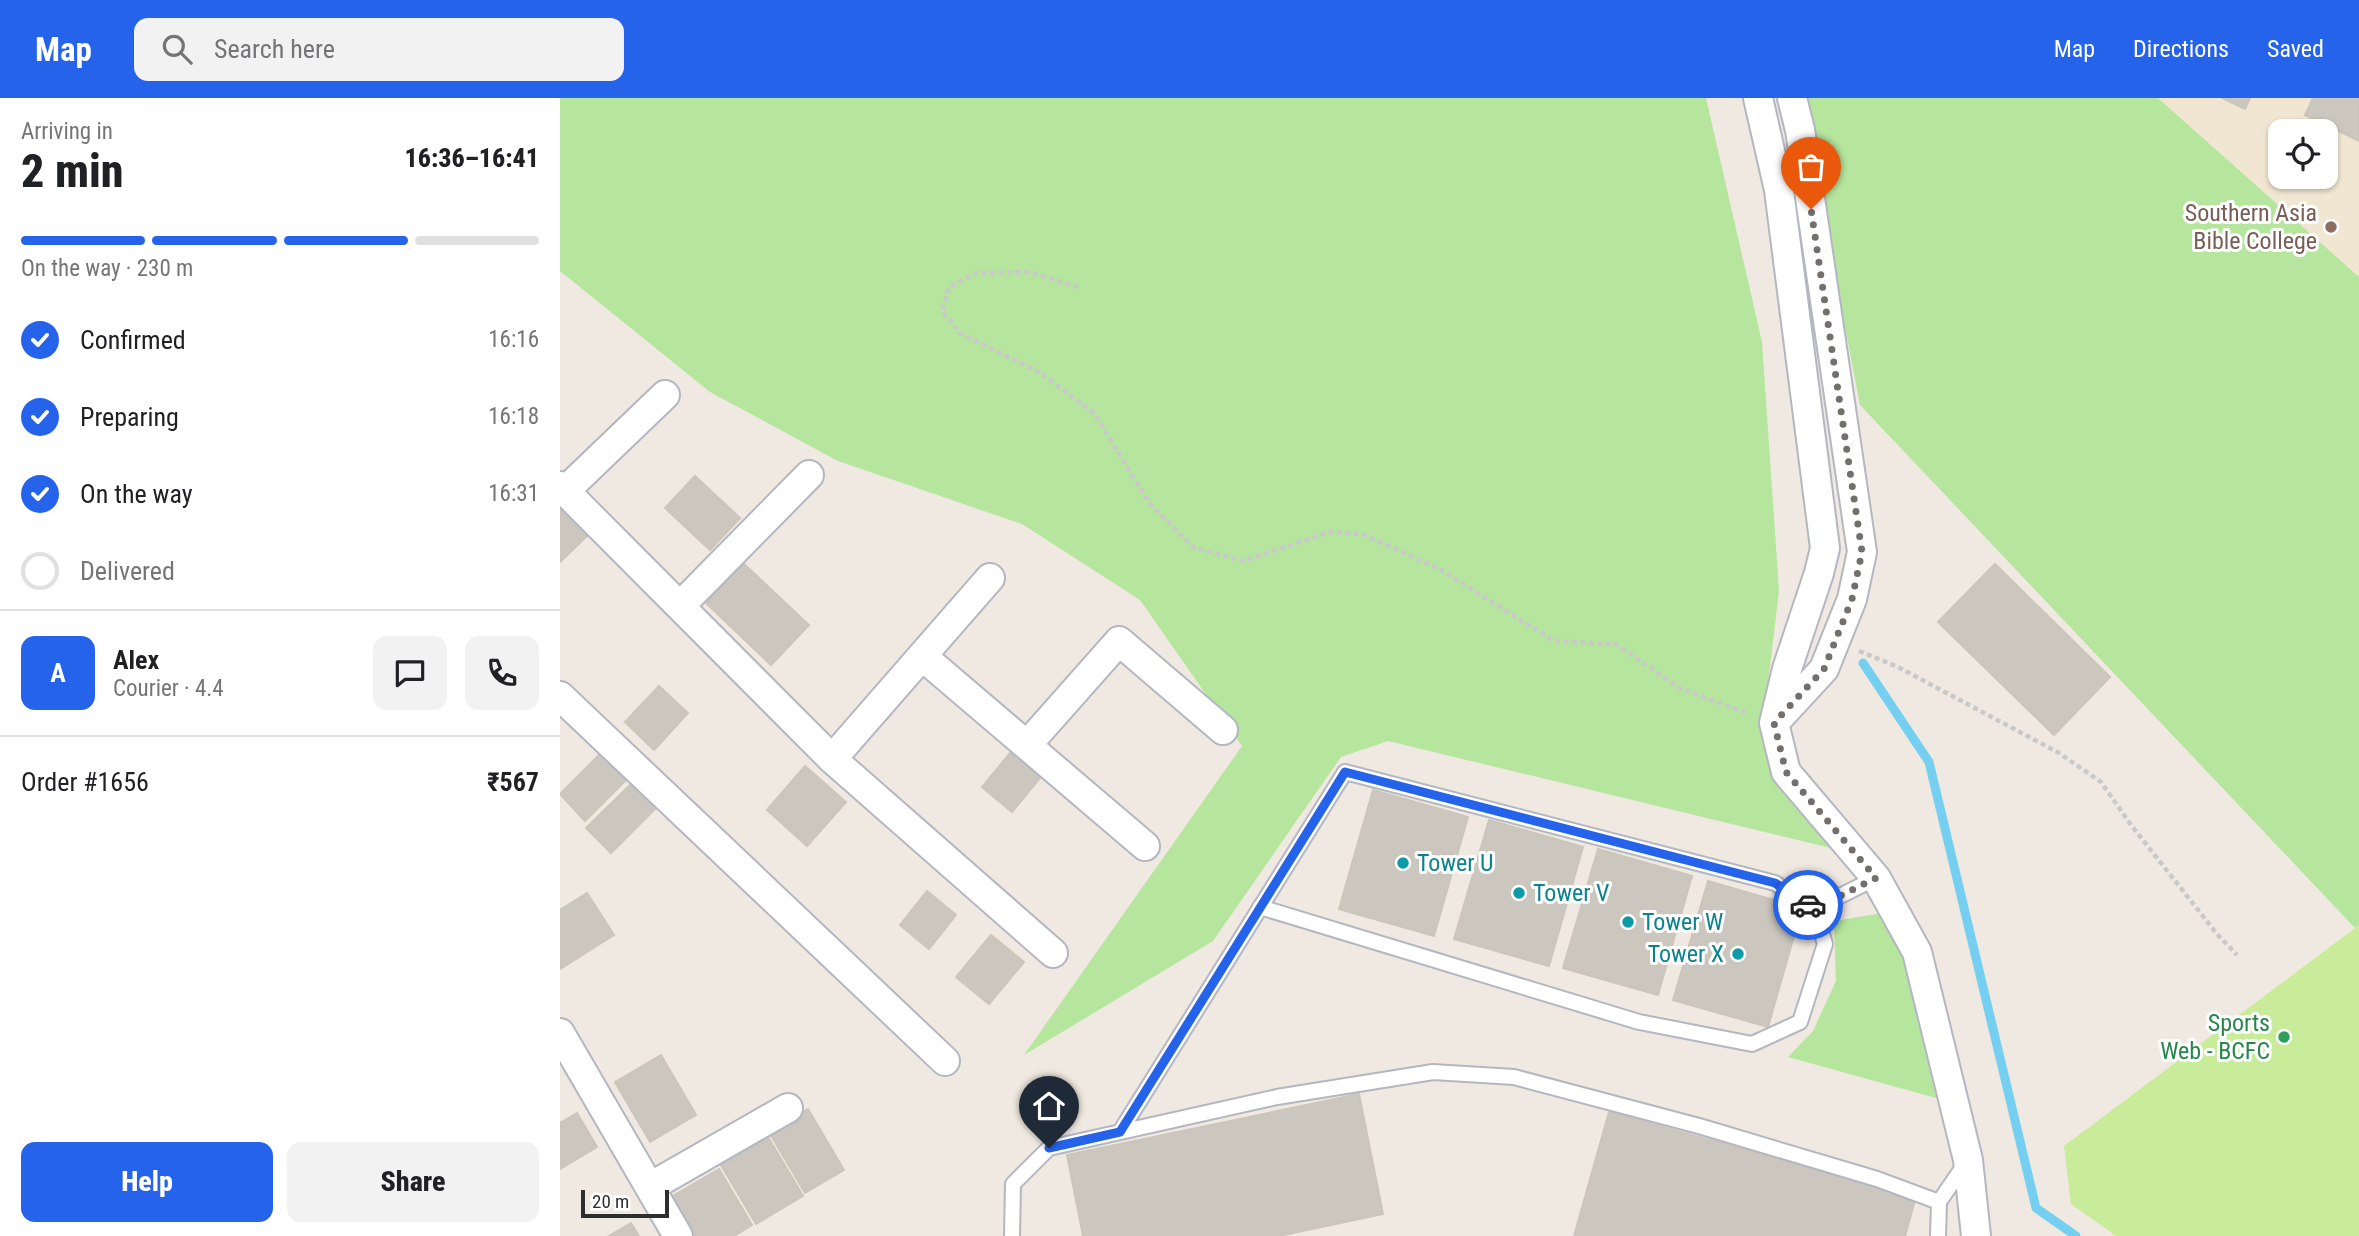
<!DOCTYPE html>
<html lang="en">
<head>
<meta charset="utf-8">
<style>
	body { margin:0; font-family:"Roboto Condensed",sans-serif; background:#f2f2f2; color:#202124; height:100vh; display:flex; flex-direction:column; font-size:26px; white-space:nowrap }
	* { box-sizing:border-box; margin:0 }
	p { font-size:23px; color:#757577 }
	.icon { flex:none; width:38px; height:38px; fill:none; stroke:currentColor; stroke-width:2; stroke-linecap:round; stroke-linejoin:round }
	.map { position:relative; flex:1; overflow:hidden }
	.drawer { display:flex; flex-direction:column; background:#fff; width:560px }
	.drawer>* { flex:none }
	.buttons { position:absolute; left:1708px; top:21px; display:grid; gap:14px }
	.buttons a { display:grid; place-items:center; width:70px; height:70px; border-radius:14px; background:#fff; box-shadow:0 2px 5px #0004; font-size:35px }
	.scale { position:absolute; left:21px; bottom:18px; width:88px; box-sizing:border-box; padding-left:7px; border:4px solid #2e2e2e; border-top:0; font-size:19px; line-height:24px; white-space:nowrap; color:#2e2e2e; -webkit-text-stroke:5px #fff; paint-order:stroke }
	.pin { position:absolute; display:grid; place-items:center; width:60px; height:60px; color:#fff; margin:-72px -30px; border-radius:50% 50% 50% 0; rotate:-45deg; box-shadow:0 0 7px #0007 }
	.pin .icon { rotate:45deg }
	.courier { position:absolute; display:grid; place-items:center; width:70px; height:70px; margin:-35px; border:5px solid #2563eb; border-radius:50%; background:#fff; color:#222; box-shadow:0 2px 9px #0007 }
	.summary em { font-style:normal; font-weight:800 }
	.summary div { display:flex; flex-direction:column-reverse }
	.summary { display:flex; align-items:center; justify-content:space-between; height:119px; padding:0 21px }
	h1 { font-size:46px; font-weight:800; line-height:52px }
	.bar { display:grid; grid-template-columns:repeat(4,1fr); gap:10px 7px; align-content:center; height:84px; padding:0 21px }
	.bar i { height:9px; border-radius:5px; background:#e0e0e0 }
	.bar .on { background:#2563eb }
	.bar p { grid-column:span 4 }
	.line { display:flex; align-items:center; gap:18px; padding:0 21px; border-top:2px solid #e0e0e0 }
	.line div { flex:1 }
	.round { display:grid; place-items:center; flex:none; width:74px; height:74px; border-radius:14px; background:#f2f2f2 }
	ol { padding:0 21px; list-style:none }
	li { display:flex; align-items:center; gap:21px; height:77px }
	li p { margin-inline-start:auto }
	li .icon { padding:7px; border-radius:50%; background:#2563eb; color:#fff; stroke-width:4 }
	li:last-child { color:#757577 }
	li i { width:38px; height:38px; border:4px solid #e0e0e0; border-radius:50% }
	.action { display:flex; gap:14px; margin-top:auto; padding:14px 21px }
	.action a { flex:1; height:80px; border-radius:14px; background:#2563eb; color:#fff; font-size:28px; font-weight:800; line-height:80px; text-align:center }
	.action a+a { background:#f2f2f2; color:#202124 }
	header { display:flex; align-items:center; gap:42px; box-sizing:border-box; height:98px; padding:0 35px; background:#2563eb; color:#fff }
	header strong { font-size:33px }
	nav { display:flex; gap:38px; margin-inline-start:auto; font-size:24px }
	.search { width:490px; height:63px; background:#f2f2f2; display:flex; align-items:center; gap:18px; box-sizing:border-box; padding:0 24px; border-radius:14px; color:#757577; font-size:26px }
	main { display:flex; flex:1; min-height:0 }
	.map>svg:first-child { display:block }
</style>
</head>
<body>
<header>
<strong>Map</strong>
<div class="search"><svg class="icon" aria-label="search" viewBox="0 0 24 24"><circle cx="10" cy="10" r="6"/><path d="M15 15l6 6"/></svg>Search here</div>
<nav><a>Map</a><a>Directions</a><a>Saved</a></nav>
</header>
<main>
<section class="drawer">
<div class="summary"><div><h1>2 min</h1><p>Arriving in</p></div><em>16:36–16:41</em></div>
<div class="bar"><i class="on"></i><i class="on"></i><i class="on"></i><i></i><p>On the way · 230 m</p></div>
<ol>
<li><svg class="icon" aria-label="check" viewBox="0 0 24 24"><path d="M5 12l5 5 9-10"/></svg>Confirmed<p>16:16</p></li>
<li><svg class="icon" aria-label="check" viewBox="0 0 24 24"><path d="M5 12l5 5 9-10"/></svg>Preparing<p>16:18</p></li>
<li><svg class="icon" aria-label="check" viewBox="0 0 24 24"><path d="M5 12l5 5 9-10"/></svg>On the way<p>16:31</p></li>
<li><i></i>Delivered</li>
</ol>
<div class="line" style="height:126px"><b class="round" style="background:#2563eb;color:#fff">A</b><div><b>Alex</b><p>Courier · 4.4</p></div><a class="round"><svg class="icon" aria-label="chat" viewBox="0 0 24 24"><path d="M4 5h16v11H9l-5 4z"/></svg></a><a class="round"><svg class="icon" aria-label="phone" viewBox="0 0 24 24"><path d="M5 4h4l2 5-3 2q2 4 5 5l2-3 5 2v4C11 20 4 13 5 4z"/></svg></a></div>
<div class="line" style="height:91px"><div>Order #1656</div><b>₹567</b></div>
<div class="action"><a>Help</a><a>Share</a></div>
</section>
<div class="map">
<svg width="1799" height="1138" viewBox="0 0 1799 1138">
	<rect width="100%" height="100%" fill="#efe9e1"/>
	<!-- education -->
	<path fill="#f0e6d1" fill-rule="evenodd" d="M1598,0H1799V179ZM1720,33H1766V79H1720Z"/>
	<!-- green -->
	<path fill="#b6e59e" d="M0,0H1146L1202,244L1219,493L1202,635L1226,674L1296,756L828,643L781,659L653,843L464,957L682,648L580,502L462,426L278,363L150,294L0,173Z
		M1241,0H1598L1799,179V827L1795,830L1300,307Z
		M1335,813L1394,1005L1228,959L1253,933L1276,883L1274,823Z"/>
	<!-- pitch -->
	<path fill="#c9ec9a" d="M1799,827V1138H1556L1511,1106L1504,1048Z"/>
	<g fill="none" stroke-linecap="round" stroke-linejoin="round">
		<!-- stream -->
		<path stroke="#75cff0" stroke-width="9" d="M1303,565L1369,664L1476,1110L1516,1138"/>
	</g>
	<!-- building -->
	<path fill="#cbc7bf" stroke="#cbc5ba" stroke-width="2" d="M1662,0H1690L1685,11Z
		M1753,0H1799V43L1745,17Z
		M135,378L180,420L150,452L105,410Z
		M2,410L28,437L0,464V413Z
		M183,465L249,527L211,567L146,505Z
		M1435,466L1550,579L1494,637L1378,524Z
		M99,588L128,615L94,652L65,624Z
		M455,649L485,674L452,714L422,689Z
		M42,654L68,680L25,723L0,696Z
		M245,668L286,704L247,748L207,712Z
		M72,685L96,710L51,755L26,730Z
		M813,692L908,719L874,838L779,811Z
		M929,722L1023,749L989,868L894,841Z
		M1038,751L1132,778L1098,897L1003,870Z
		M1148,783L1242,810L1208,929L1113,902Z
		M367,793L396,817L369,851L340,827Z
		M27,795L54,837L0,871V812Z
		M431,837L464,864L429,906L396,879Z
		M101,957L136,1017L90,1044L55,984Z
		M799,996L823,1116L719,1138H523L507,1057Z
		M248,1011L284,1072L245,1095L209,1034Z
		M1049,1014L1356,1099L1345,1138H1014Z
		M17,1015L37,1049L0,1071V1025Z
		M208,1039L243,1098L196,1126L161,1067Z
		M159,1071L192,1127L174,1138H134L111,1099Z
		M71,1125L79,1138H49Z"/>
	<g fill="none" stroke-linecap="round" stroke-linejoin="round">
		<defs>
			<path id="service" d="M1254,811L1316,780
				M560,1034L785,674L1215,785L1254,811L1265,846L1240,924L1192,946L1079,924L700,809
				M1379,1104L1405,1066
				M452,1138L453,1086L489,1050L717,999L873,974L954,979L1139,1028L1317,1081L1379,1104L1378,1138"/>
			<path id="minor" d="M1198,0L1219,92L1265,450L1259,475L1227,571L1214,625L1226,674L1316,780L1357,854L1408,1062L1416,1138
				M0,388L272,661L493,855
				M5,393L105,297
				M120,508L249,377
				M362,558L585,748
				M0,598L385,963
				M1216,623L1264,571L1292,501L1302,454L1240,32L1232,0
				M467,647L559,543L663,632
				M272,661L430,480
				M0,935L118,1138
				M90,1089L228,1010"/>
		</defs>
		<!-- service casing -->
		<use href="#service" stroke="#b4b7c1" stroke-width="18"/>
		<!-- minor casing -->
		<use href="#minor" stroke="#b4b7c1" stroke-width="32"/>
		<!-- path -->
		<path stroke="#c9c9c9" stroke-width="4.5" stroke-dasharray="5 3.5" stroke-linecap="butt" d="M518,189L469,174L416,175L389,189L382,213L400,235L479,274L534,315L590,406L633,449L683,463L770,434L802,436L878,470L994,543L1056,546L1121,591L1187,615
			M1299,553L1338,569L1499,655L1541,684L1571,727L1657,836L1677,857"/>
		<!-- service -->
		<use href="#service" stroke="#fff" stroke-width="14"/>
		<!-- minor -->
		<use href="#minor" stroke="#fff" stroke-width="28"/>
	</g>
	<g fill="none" stroke-linecap="round" stroke-linejoin="round">
		<!-- done -->
		<path stroke="#726f6d" stroke-width="7" stroke-dasharray="0 12.6" d="M1248,807L1254,811L1316,780L1226,674L1214,625L1264,571L1292,501L1302,454L1251,111"/>
		<!-- route -->
		<path stroke="#2563eb" stroke-width="9" d="M489,1050L560,1034L785,674L1215,785L1248,807"/>
	</g>
	<!-- markers -->
	<circle fill="#8d6e63" stroke="#fff" stroke-width="2.5" cx="1771" cy="129" r="7"/>
	<g fill="#0f9aa8" stroke="#fff" stroke-width="2.5">
		<circle cx="843" cy="765" r="7"/>
		<circle cx="959" cy="795" r="7"/>
		<circle cx="1068" cy="824" r="7"/>
		<circle cx="1178" cy="856" r="7"/>
	</g>
	<circle fill="#2e9e5b" stroke="#fff" stroke-width="2.5" cx="1724" cy="939" r="7"/>
	<g text-anchor="middle" stroke-width="6" stroke-linejoin="round" paint-order="stroke">
		<!-- education labels -->
		<g font-size="24" fill="#785e54" stroke="#fff" text-anchor="end">
			<text x="1757" y="123">Southern Asia<tspan x="1757" dy="28">Bible College</tspan></text>
		</g>
		<!-- culture labels -->
		<g font-size="24" fill="#0d838f" stroke="#fff" text-anchor="start">
			<text x="857" y="773">Tower U</text>
			<text x="973" y="803">Tower V</text>
			<text x="1082" y="832">Tower W</text>
			<text x="1164" y="864" text-anchor="end">Tower X</text>
		</g>
		<!-- leisure labels -->
		<g font-size="24" fill="#27864d" stroke="#fff" text-anchor="end">
			<text x="1710" y="933">Sports<tspan x="1710" dy="28">Web - BCFC</tspan></text>
		</g>
	</g>
</svg>
<div class="buttons">
<a><svg class="icon" aria-label="locate" viewBox="0 0 24 24"><circle cx="12" cy="12" r="6"/><path d="M12 2v4M12 18v4M2 12h4M18 12h4"/></svg></a>
</div>
<div class="scale">20 m</div>
<div class="pin" style="left:1251px;top:111px;background:#ea580c"><svg class="icon" aria-label="bag" viewBox="0 0 24 24"><path d="M5 8h14l-1 12H6zM9 8a3 3 0 0 1 6 0"/></svg></div>
<div class="pin" style="left:489px;top:1050px;background:#1f2937"><svg class="icon" aria-label="home" viewBox="0 0 24 24"><path d="M3 11l9-7 9 7M6 9v11h12V9"/></svg></div>
<div class="courier" style="left:1248px;top:807px"><svg class="icon" aria-label="car" viewBox="0 0 24 24"><path d="M5 17H2v-5l4-1 3-4h7l3 4 3 1v5h-3M9 17h6M6 11h13"/><circle cx="7" cy="17" r="2"/><circle cx="17" cy="17" r="2"/></svg></div>
</div>
</main>
</body>
</html>
